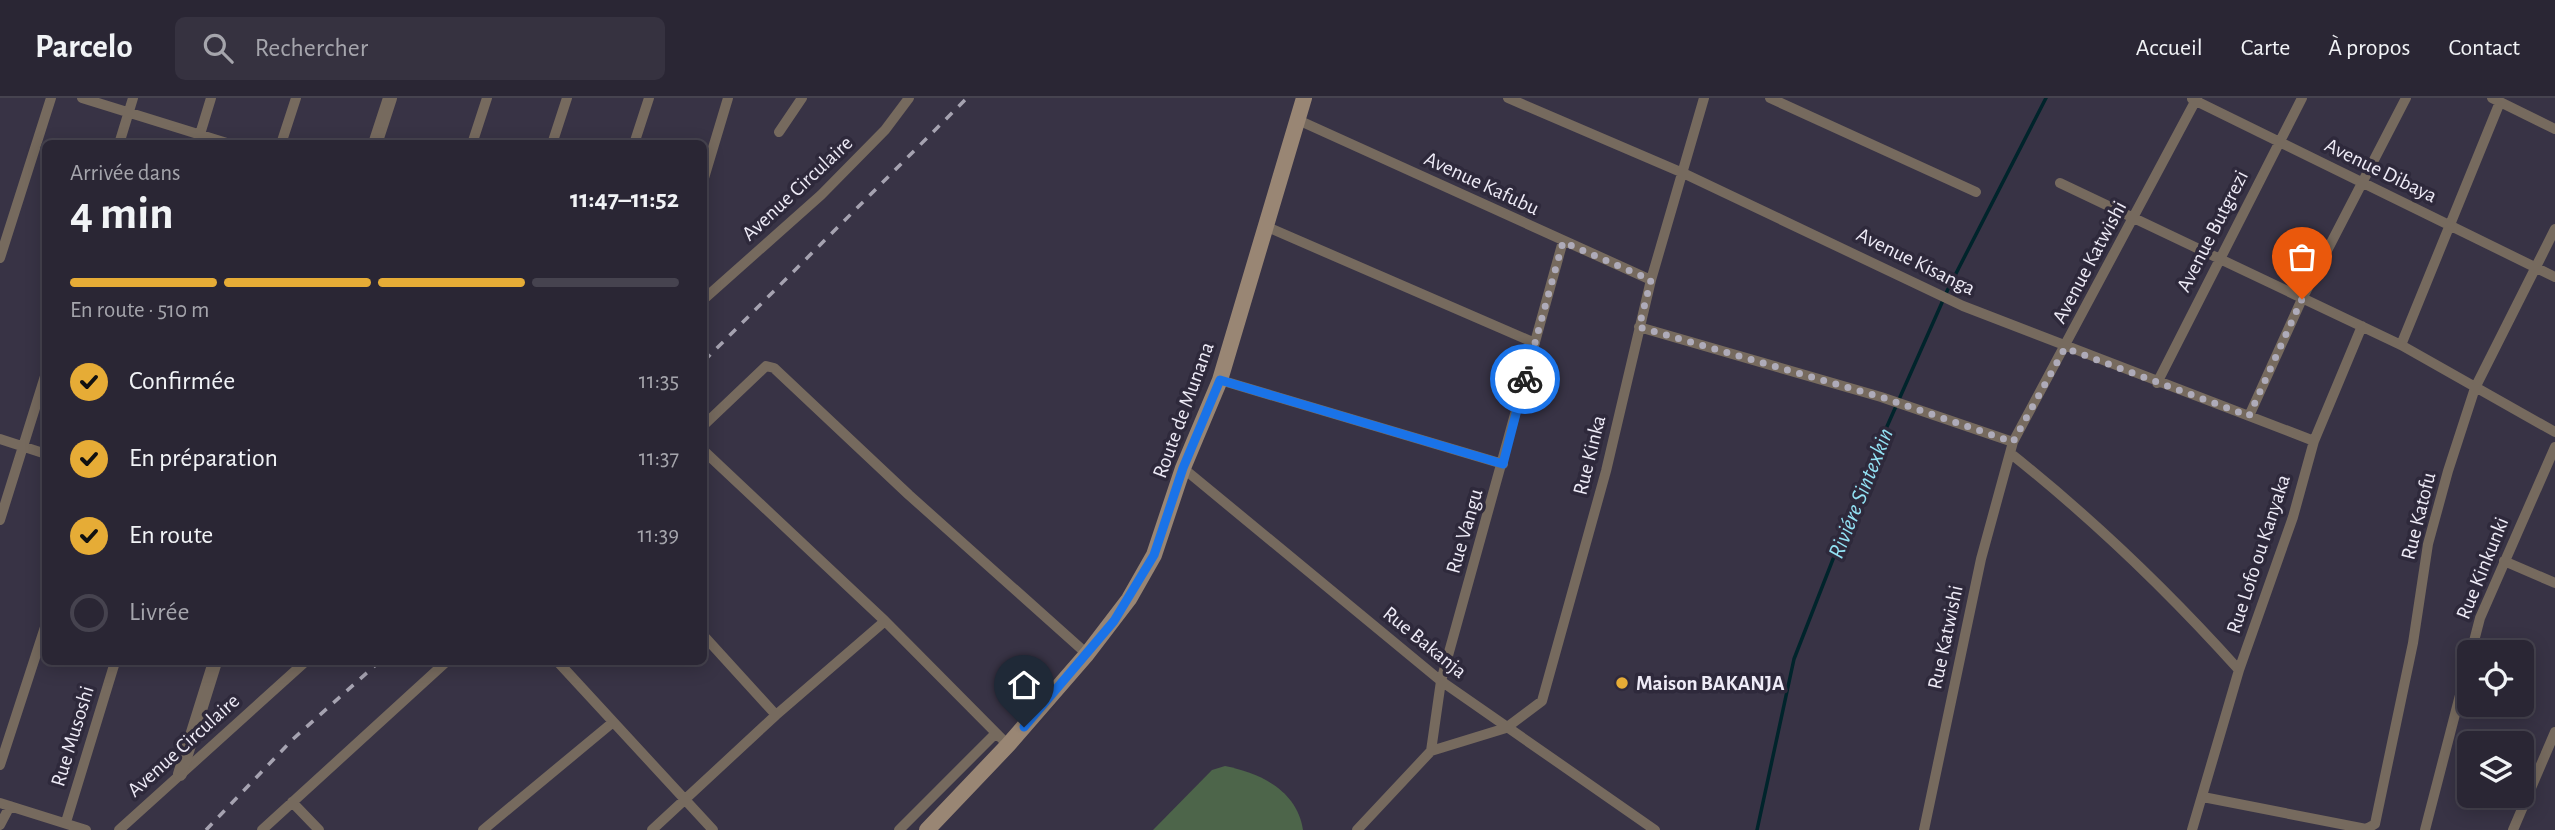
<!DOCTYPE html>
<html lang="fr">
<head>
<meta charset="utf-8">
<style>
	body { margin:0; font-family:"Alegreya Sans",sans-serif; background:#363240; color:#f1f3f6; height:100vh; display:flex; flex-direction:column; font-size:26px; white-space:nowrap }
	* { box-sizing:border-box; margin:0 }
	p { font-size:23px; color:#a5a5ac }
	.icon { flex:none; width:38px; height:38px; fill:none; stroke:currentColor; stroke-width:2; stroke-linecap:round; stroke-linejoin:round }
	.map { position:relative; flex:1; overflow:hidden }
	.side { position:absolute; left:42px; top:42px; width:665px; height:525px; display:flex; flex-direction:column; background:#2a2634; border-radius:10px; box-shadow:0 4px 18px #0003,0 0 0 2px #46434f }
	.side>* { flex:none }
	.buttons { position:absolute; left:2457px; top:542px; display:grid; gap:14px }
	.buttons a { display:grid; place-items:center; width:77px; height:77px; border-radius:10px; background:#2a2634; box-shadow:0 4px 18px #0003,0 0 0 2px #46434f; font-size:35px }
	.pin { position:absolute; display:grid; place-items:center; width:60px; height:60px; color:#fff; margin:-72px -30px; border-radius:50% 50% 50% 0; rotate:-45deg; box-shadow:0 0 7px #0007 }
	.pin .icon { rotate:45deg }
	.courier { position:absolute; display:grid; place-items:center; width:70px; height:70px; margin:-35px; border:5px solid #1a73e8; border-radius:50%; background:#fff; color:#222; box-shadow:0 2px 9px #0007 }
	.headline em { font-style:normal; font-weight:700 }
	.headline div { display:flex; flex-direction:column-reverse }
	.headline { display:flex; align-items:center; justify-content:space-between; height:119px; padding:0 28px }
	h1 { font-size:46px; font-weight:700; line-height:52px }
	.bar { display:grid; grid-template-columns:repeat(4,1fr); gap:10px 7px; align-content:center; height:84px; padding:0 28px }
	.bar i { height:9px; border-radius:5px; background:#46434f }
	.bar .active { background:#e6ac36 }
	.bar p { grid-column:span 4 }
	ol { padding:0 28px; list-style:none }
	li { display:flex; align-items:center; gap:21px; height:77px }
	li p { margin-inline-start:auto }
	li .icon { padding:7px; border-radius:50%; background:#e6ac36; color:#111; stroke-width:4 }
	li:last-child { color:#a5a5ac }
	li i { width:38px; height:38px; border:4px solid #46434f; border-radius:50% }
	header { display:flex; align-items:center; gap:42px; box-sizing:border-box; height:98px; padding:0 35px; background:#2a2634; border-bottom:2px solid #46434f }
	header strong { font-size:33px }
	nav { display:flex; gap:38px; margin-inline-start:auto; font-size:24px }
	.search { width:490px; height:63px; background:#363240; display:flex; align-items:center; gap:18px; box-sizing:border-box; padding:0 24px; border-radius:10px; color:#a5a5ac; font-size:26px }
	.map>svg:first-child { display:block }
</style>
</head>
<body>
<header>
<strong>Parcelo</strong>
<div class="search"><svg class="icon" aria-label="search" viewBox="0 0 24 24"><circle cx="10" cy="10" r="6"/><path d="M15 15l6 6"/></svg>Rechercher</div>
<nav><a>Accueil</a><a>Carte</a><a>À propos</a><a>Contact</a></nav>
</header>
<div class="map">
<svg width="2555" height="732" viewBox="0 0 2555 732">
	<rect width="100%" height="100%" fill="#383345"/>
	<!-- green -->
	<path fill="#4d654a" d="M1225,668C1260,675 1297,692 1303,732H1153L1212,672Z"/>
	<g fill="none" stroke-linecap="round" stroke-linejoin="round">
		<!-- stream -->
		<path stroke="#00242b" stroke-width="3.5" d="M1757,732L1794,561L1869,369L1948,191L2046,0"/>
		<!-- minor -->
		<path stroke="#766a5e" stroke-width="10" d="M82,0L230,46
			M1508,0L1683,75L1963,208L2314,343
			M1770,0L1976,94
			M2492,0L2555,31
			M2192,1L2555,179
			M1298,22L1651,182
			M779,34L802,0
			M119,46L133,0
			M197,46L211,0
			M281,46L296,0
			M472,46L487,0
			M552,46L567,0
			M634,46L649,0
			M704,80L728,0
			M2060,85L2401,247L2555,334
			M1265,128L1535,245
			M0,160L51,0
			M704,201L821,97L885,32L909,0
			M1639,229L1881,299L2013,344
			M2401,247L2500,4
			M1220,282L1503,366
			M2157,285L2302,0
			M2249,318L2302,201L2406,0
			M704,327L766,268L774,270L909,397L1087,556
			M0,341L46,356
			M704,353L885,523L1008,647
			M2010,355C2093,421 2168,493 2239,572
			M1183,370L1441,583L1655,732
			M0,422L46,275
			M2504,463L2555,485
			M704,538L776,617
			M558,564L713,732
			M1431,653L1441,583L1563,143
			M0,667L46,526
			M2203,699L2366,731L2375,726L2413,545L2428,446L2448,373L2475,290L2555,131
			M292,704L319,732
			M0,705L86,732
			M66,724L115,564
			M0,727L10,708
			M119,732L305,564
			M262,732L446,564
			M483,732L612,625
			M652,732L776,617L885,523
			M899,732L996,635
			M1357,732L1431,653L1506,630L1542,603L1606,373L1651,182L1704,0
			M1924,732L1981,461L2013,344L2197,0
			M2192,732L2239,572L2293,419L2314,343L2362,228
			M2425,732L2480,520L2555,349
			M2513,732L2555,634"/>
		<!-- tertiary -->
		<path stroke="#766a5e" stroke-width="14" d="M375,46L390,0
			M180,676L215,564"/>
		<!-- secondary -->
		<path stroke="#998674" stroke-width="16" d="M927,732L1008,647L1087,556L1129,501L1154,457L1183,370L1220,282L1304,0"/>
		<!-- rail -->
		<path stroke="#a6a3b1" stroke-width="3.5" stroke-dasharray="9 9" stroke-linecap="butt" d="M704,263L967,0
			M206,732L293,641L379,564"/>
	</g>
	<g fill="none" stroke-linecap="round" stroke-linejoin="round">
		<!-- done -->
		<path stroke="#aeabb9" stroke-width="7" stroke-dasharray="0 12.6" d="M1525,281L1563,144L1651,182L1639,229L1881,299L2013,344L2065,250L2249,318L2302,201"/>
		<!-- route -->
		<path stroke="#1a73e8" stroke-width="9" d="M1024,629L1114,523L1154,457L1183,370L1220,282L1503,366L1525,281"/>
	</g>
	<!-- markers -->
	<circle fill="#e6ac36" stroke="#2e293b" stroke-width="2.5" cx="1622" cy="585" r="7"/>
	<g text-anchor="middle" stroke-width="7" stroke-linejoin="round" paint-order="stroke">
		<!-- street labels -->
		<g font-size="21" fill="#eeebf7" stroke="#2e293b">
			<text transform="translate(2381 72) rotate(26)" y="7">Avenue Dibaya</text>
			<text transform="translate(1482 85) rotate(25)" y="7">Avenue Kafubu</text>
			<text transform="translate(797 90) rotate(-43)" y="7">Avenue Circulaire</text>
			<text transform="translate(2212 133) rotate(-63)" y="7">Avenue Butgrezi</text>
			<text transform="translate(1916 163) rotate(26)" y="7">Avenue Kisanga</text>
			<text transform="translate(2089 164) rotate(-62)" y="7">Avenue Katwishi</text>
			<text transform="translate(1183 312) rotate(-70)" y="7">Route de Munana</text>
			<text transform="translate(1589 357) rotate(-76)" y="7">Rue Kinka</text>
			<text transform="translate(2418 418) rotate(-76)" y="7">Rue Katofu</text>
			<text transform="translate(1464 433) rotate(-74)" y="7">Rue Vangu</text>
			<text transform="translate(2258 456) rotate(-72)" y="7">Rue Lofo ou Kanyaka</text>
			<text transform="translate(2482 470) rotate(-68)" y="7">Rue Kinkunki</text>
			<text transform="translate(1945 539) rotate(-78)" y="7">Rue Katwishi</text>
			<text transform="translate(1425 544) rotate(39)" y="7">Rue Bakanja</text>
			<text transform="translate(72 638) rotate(-73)" y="7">Rue Musoshi</text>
			<text transform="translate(183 647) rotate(-42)" y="7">Avenue Circulaire</text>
		</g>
		<!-- poi labels -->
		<g font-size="21" font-weight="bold" fill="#eeebf7" stroke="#2e293b" text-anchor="start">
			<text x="1636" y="592">Maison BAKANJA</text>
		</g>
		<!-- water labels -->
		<g font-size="23" font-style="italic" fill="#93e3f5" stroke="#2e293b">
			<text transform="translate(1860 395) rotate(-68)" y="8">Riviére Sintexkin</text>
		</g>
	</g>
</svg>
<div class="buttons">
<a><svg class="icon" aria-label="locate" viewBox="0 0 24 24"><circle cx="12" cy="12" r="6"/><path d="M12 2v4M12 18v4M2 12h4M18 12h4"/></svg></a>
<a><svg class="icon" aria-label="layers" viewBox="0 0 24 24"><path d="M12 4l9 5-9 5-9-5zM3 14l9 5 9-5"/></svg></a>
</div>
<div class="pin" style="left:2302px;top:201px;background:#ea580c"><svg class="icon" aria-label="bag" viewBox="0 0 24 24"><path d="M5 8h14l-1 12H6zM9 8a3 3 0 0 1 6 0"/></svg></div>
<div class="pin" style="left:1024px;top:629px;background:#1f2937"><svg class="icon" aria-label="home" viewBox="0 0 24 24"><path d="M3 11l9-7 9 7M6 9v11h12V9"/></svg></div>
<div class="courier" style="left:1525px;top:281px"><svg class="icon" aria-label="bike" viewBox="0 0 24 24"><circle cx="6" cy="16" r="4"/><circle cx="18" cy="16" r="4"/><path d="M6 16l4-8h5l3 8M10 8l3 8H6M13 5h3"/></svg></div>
<section class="side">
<div class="headline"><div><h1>4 min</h1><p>Arrivée dans</p></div><em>11:47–11:52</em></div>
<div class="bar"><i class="active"></i><i class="active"></i><i class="active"></i><i></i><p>En route · 510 m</p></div>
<ol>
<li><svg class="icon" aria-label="check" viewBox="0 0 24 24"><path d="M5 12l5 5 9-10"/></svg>Confirmée<p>11:35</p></li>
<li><svg class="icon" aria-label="check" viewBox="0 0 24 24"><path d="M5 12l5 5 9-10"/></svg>En préparation<p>11:37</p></li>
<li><svg class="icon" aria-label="check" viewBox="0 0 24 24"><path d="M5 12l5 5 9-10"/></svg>En route<p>11:39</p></li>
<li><i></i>Livrée</li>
</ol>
</section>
</div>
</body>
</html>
